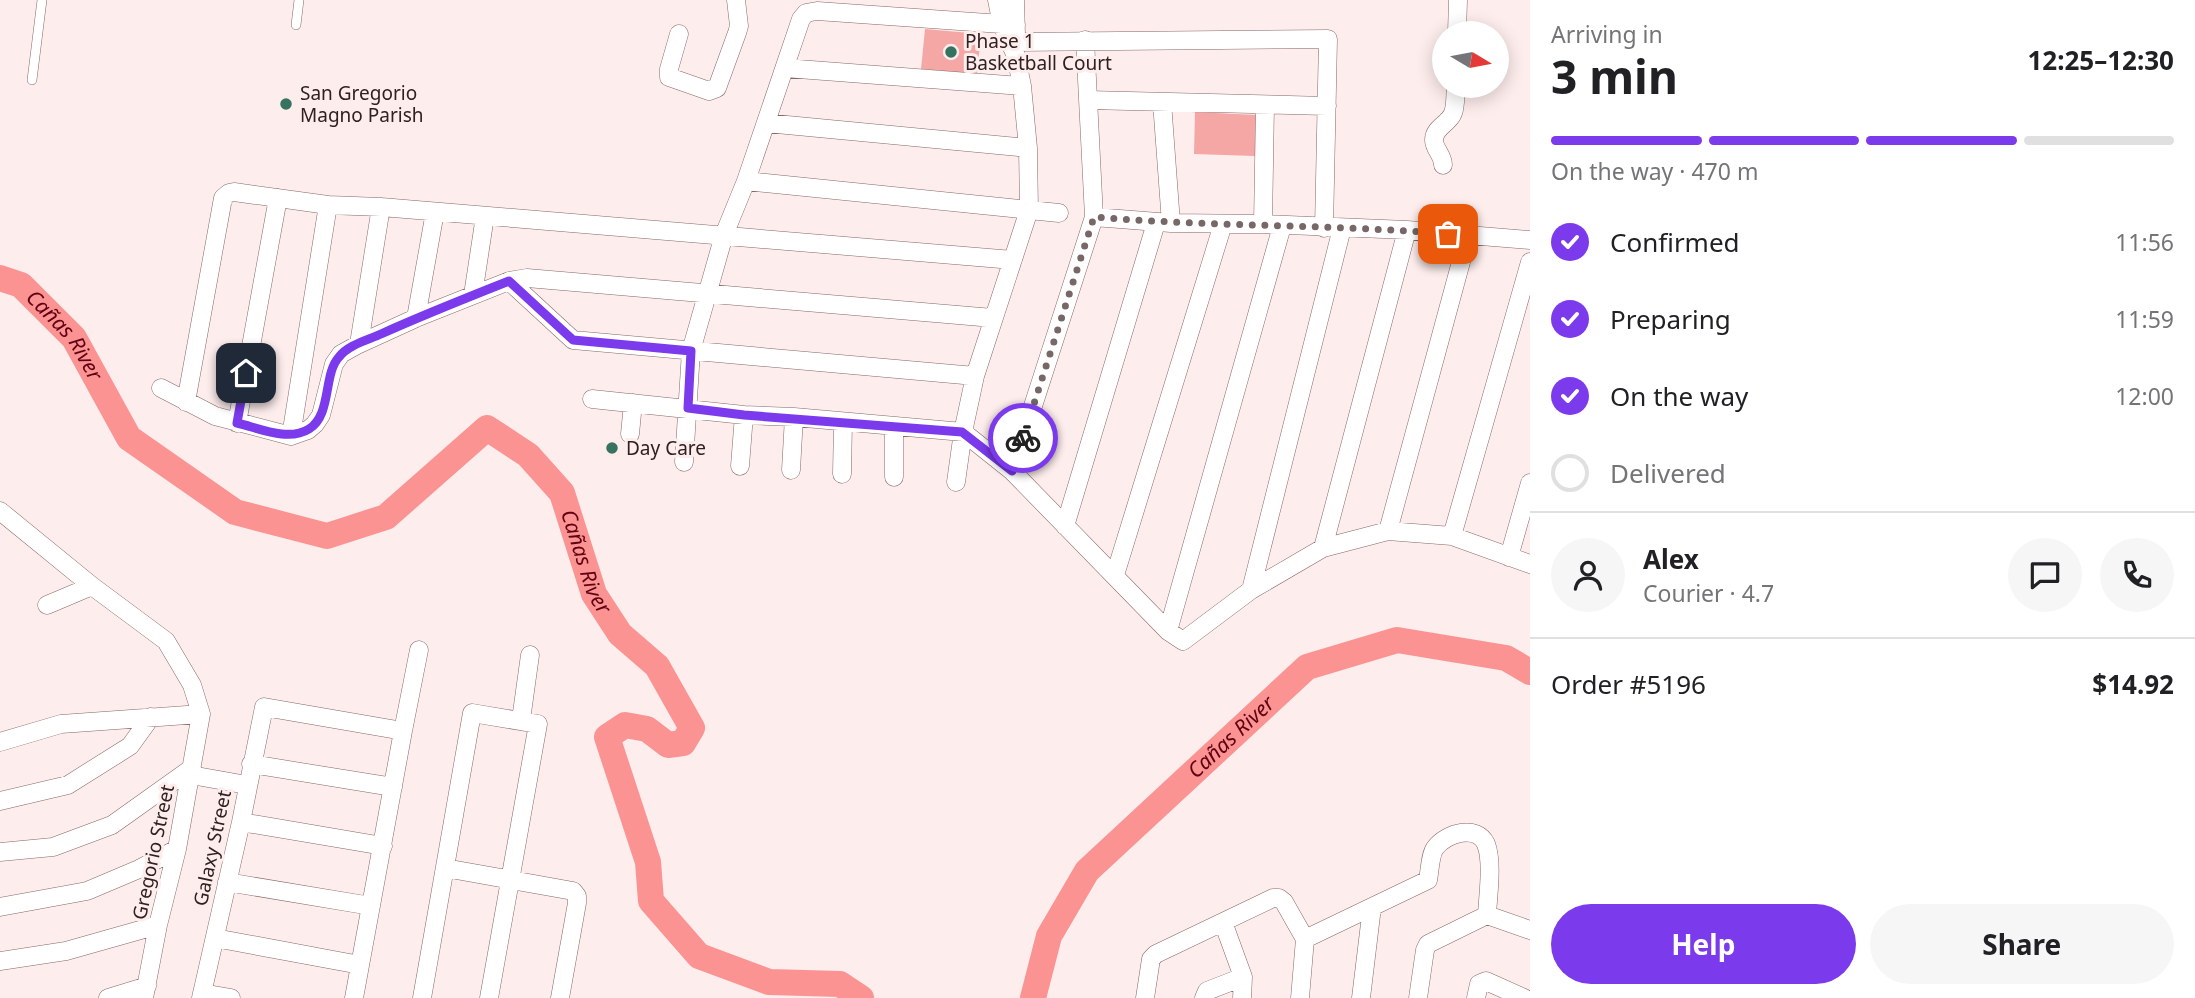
<!DOCTYPE html>
<html lang="en">
<head>
<meta charset="utf-8">
<style>
	body { margin:0; font-family:"Noto Sans",sans-serif; background:#f6f6f6; color:#202124; height:100vh; display:flex; flex-direction:column; font-size:26px; white-space:nowrap }
	* { box-sizing:border-box; margin:0 }
	p { font-size:23px; color:#757577 }
	.icon { flex:none; width:38px; height:38px; fill:none; stroke:currentColor; stroke-width:2; stroke-linecap:round; stroke-linejoin:round }
	.map { position:relative; flex:1; overflow:hidden }
	.panel { display:flex; flex-direction:column; background:#fff; width:665px }
	.panel>* { flex:none }
	.needle { width:46px; rotate:100deg }
	.tools { position:absolute; left:1432px; top:21px; display:grid; gap:14px }
	.tools a { display:grid; place-items:center; width:77px; height:77px; border-radius:50%; background:#fff; box-shadow:0 4px 18px #0003; font-size:35px }
	.pin { position:absolute; display:grid; place-items:center; width:60px; height:60px; color:#fff; margin:-30px; border-radius:14px; box-shadow:0 4px 10px #0006 }
	.courier { position:absolute; display:grid; place-items:center; width:70px; height:70px; margin:-35px; border:5px solid #7c3aed; border-radius:50%; background:#fff; color:#222; box-shadow:0 2px 9px #0007 }
	.headline em { font-style:normal; font-weight:700 }
	.headline div { display:flex; flex-direction:column-reverse }
	.headline { display:flex; align-items:center; justify-content:space-between; height:119px; padding:0 21px }
	h1 { font-size:46px; font-weight:700; line-height:52px }
	.bar { display:grid; grid-template-columns:repeat(4,1fr); gap:10px 7px; align-content:center; height:84px; padding:0 21px }
	.bar i { height:9px; border-radius:5px; background:#e0e0e0 }
	.bar .current { background:#7c3aed }
	.bar p { grid-column:span 4 }
	.line { display:flex; align-items:center; gap:18px; padding:0 21px; border-top:2px solid #e0e0e0 }
	.line div { flex:1 }
	.round { display:grid; place-items:center; flex:none; width:74px; height:74px; border-radius:37px; background:#f6f6f6 }
	ol { padding:0 21px; list-style:none }
	li { display:flex; align-items:center; gap:21px; height:77px }
	li p { margin-inline-start:auto }
	li .icon { padding:7px; border-radius:50%; background:#7c3aed; color:#fff; stroke-width:4 }
	li:last-child { color:#757577 }
	li i { width:38px; height:38px; border:4px solid #e0e0e0; border-radius:50% }
	.action { display:flex; gap:14px; margin-top:auto; padding:14px 21px }
	.action a { flex:1; height:80px; border-radius:42px; background:#7c3aed; color:#fff; font-size:28px; font-weight:700; line-height:80px; text-align:center }
	.action a+a { background:#f6f6f6; color:#202124 }
	main { display:flex; flex:1; min-height:0 }
	.map>svg:first-child { display:block }
</style>
</head>
<body>
<main>
<div class="map">
<svg width="1530" height="998" viewBox="0 0 1530 998">
	<rect width="100%" height="100%" fill="#fdedec"/>
	<!-- green -->
	<path fill="#f5a7a5" d="M925,29L981,34L977,74L921,69Z
		M1195,112L1257,115L1255,156L1194,154Z"/>
	<g fill="none" stroke-linecap="round" stroke-linejoin="round">
		<!-- river -->
		<g stroke="#fa9392" stroke-width="26">
			<path id="s1" d="M0,278L21,285L74,338L129,438L235,512L327,536L386,517L487,428L528,455L562,493L594,594L620,634L657,666L692,728L683,743L668,745L647,729L625,725L607,737L648,862L651,901L699,956L769,982L840,984L861,998"/>
			<path id="s2" d="M1033,998L1049,936L1087,871L1307,667L1397,640L1506,658L1530,672"/>
		</g>
		<defs>
			<path id="service" d="M296,25L299,0
				M32,80L42,0"/>
			<path id="minor" d="M1015,0L1016,35
				M1457,33L1458,0
				M679,34L669,69V77L709,91L717,88L737,33L739,26L736,0
				M1010,42L1328,39L1324,228
				M785,68L1022,86
				M1088,100L1327,106
				M1162,102L1171,223
				M766,123L1028,148
				M1443,165C1443,155 1434,149 1434,140C1434,127 1449,124 1453,113C1456,106 1455,94 1456,86
				M746,181L1059,213
				M1094,217L1171,223L1263,224L1407,230L1530,240
				M1263,224L1265,105
				M509,281L573,340L975,376
				M473,295L485,216
				M416,318L435,212
				M359,344L381,207
				M161,388L215,416L291,436L308,430L315,424L321,415L334,364L341,354L359,344L416,318L509,281L527,278L993,318
				M592,399L744,415L794,417L963,432L1012,471L1168,631L1183,641L1251,590L1323,548L1388,531L1452,536L1530,564
				M186,402L223,198L229,193L234,192L328,205L381,207L1013,260
				M237,423L278,198
				M630,434L633,403
				M291,436L328,205
				M684,462L691,351L724,235L746,181L801,19L806,13L817,11L1016,25
				M740,466L744,415
				M791,470L794,417
				M1012,471L1094,217L1085,40
				M842,474L843,422
				M894,477V428
				M956,482L963,432L975,376L1029,210L1028,148L1022,86L1016,56L1002,25L997,0
				M0,511L92,586L166,641L192,685L201,714L177,849L158,925L144,998
				M1065,526L1156,223
				M1388,531L1468,236
				M1452,536L1530,262
				M1323,548L1407,230
				M1509,557L1530,483
				M1115,575L1223,224
				M1251,590L1342,228
				M47,605L92,586
				M1168,631L1282,226
				M521,720L530,655
				M403,731L419,650
				M0,742L61,724L201,714
				M251,764L393,787
				M191,775L247,785
				M0,801L68,785L130,746L151,717
				M241,822L383,846
				M0,852L53,847L112,825L192,768
				M445,868L573,891L577,896V903L560,998
				M227,882L371,906
				M0,907L87,891L139,869L177,849
				M1223,922L1243,977L1242,998
				M215,938L360,965
				M1305,939L1428,880C1430,870 1430,855 1435,848C1446,833 1477,824 1486,844C1493,862 1488,895 1487,915
				M0,961L66,951L158,925
				M202,993L231,998
				M108,998L147,986
				M201,998L241,822L264,707L403,731L354,998
				M422,998L472,713L538,724L489,998
				M1145,998L1151,959L1156,954L1273,898H1279L1284,902L1305,939L1300,998
				M1204,998L1207,991L1243,977
				M1361,998L1372,907
				M1418,998L1425,950L1428,944L1487,915L1530,930
				M1476,998L1479,984L1486,981L1524,998"/>
		</defs>
		<!-- service casing -->
		<use href="#service" stroke="#896766" stroke-width="10"/>
		<!-- minor casing -->
		<use href="#minor" stroke="#896766" stroke-width="19"/>
		<!-- service -->
		<use href="#service" stroke="#fff" stroke-width="9"/>
		<!-- minor -->
		<use href="#minor" stroke="#fff" stroke-width="18"/>
	</g>
	<g fill="none" stroke-linecap="round" stroke-linejoin="round">
		<!-- done -->
		<path stroke="#776867" stroke-width="7" stroke-dasharray="0 12.6" d="M1023,438L1094,217C1212,227 1330,224 1448,234"/>
		<!-- route -->
		<path stroke="#7c3aed" stroke-width="9" d="M246,373L237,423C259,428 288,442 309,429C332,415 323,374 339,357C348,345 368,340 381,334C423,315 466,298 509,281L573,340L691,351L688,408L744,415L962,432L1012,471L1023,438"/>
	</g>
	<!-- markers -->
	<g fill="#357360" stroke="#fdedec" stroke-width="2.5">
		<circle cx="951" cy="52" r="7"/>
		<circle cx="286" cy="104" r="7"/>
		<circle cx="612" cy="448" r="7"/>
	</g>
	<g text-anchor="middle" stroke-width="6" stroke-linejoin="round" paint-order="stroke">
		<!-- poi labels -->
		<g font-size="19" fill="#2f2120" stroke="#fdedec" text-anchor="start">
			<text x="965" y="48">Phase 1<tspan x="965" dy="22">Basketball Court</tspan></text>
			<text x="300" y="100">San Gregorio<tspan x="300" dy="22">Magno Parish</tspan></text>
			<text x="626" y="455">Day Care</text>
		</g>
		<!-- street labels -->
		<g font-size="19" fill="#2f2120" stroke="#fdedec">
			<text transform="translate(212 848) rotate(-78)" y="7">Galaxy Street</text>
			<text transform="translate(153 852) rotate(-78)" y="7">Gregorio Street</text>
		</g>
		<!-- water labels -->
		<g font-size="21" font-style="italic" fill="#610213" stroke="#fdedec">
			<text dy="7" stroke="none"><textPath href="#s1" startOffset="89">Cañas River</textPath></text>
			<text dy="7" stroke="none"><textPath href="#s1" startOffset="805">Cañas River</textPath></text>
			<text dy="7" stroke="none"><textPath href="#s2" startOffset="336">Cañas River</textPath></text>
		</g>
	</g>
</svg>
<div class="tools">
<a><svg class="needle" viewBox="-14 -14 28 28"><path d="M0-13l5 13h-10z" fill="#e53935"/><path d="M0 13l5-13h-10z" fill="#757577"/></svg></a>
</div>
<div class="pin" style="left:1448px;top:234px;background:#ea580c"><svg class="icon" aria-label="bag" viewBox="0 0 24 24"><path d="M5 8h14l-1 12H6zM9 8a3 3 0 0 1 6 0"/></svg></div>
<div class="pin" style="left:246px;top:373px;background:#1f2937"><svg class="icon" aria-label="home" viewBox="0 0 24 24"><path d="M3 11l9-7 9 7M6 9v11h12V9"/></svg></div>
<div class="courier" style="left:1023px;top:438px"><svg class="icon" aria-label="bike" viewBox="0 0 24 24"><circle cx="6" cy="16" r="4"/><circle cx="18" cy="16" r="4"/><path d="M6 16l4-8h5l3 8M10 8l3 8H6M13 5h3"/></svg></div>
</div>
<section class="panel">
<div class="headline"><div><h1>3 min</h1><p>Arriving in</p></div><em>12:25–12:30</em></div>
<div class="bar"><i class="current"></i><i class="current"></i><i class="current"></i><i></i><p>On the way · 470 m</p></div>
<ol>
<li><svg class="icon" aria-label="check" viewBox="0 0 24 24"><path d="M5 12l5 5 9-10"/></svg>Confirmed<p>11:56</p></li>
<li><svg class="icon" aria-label="check" viewBox="0 0 24 24"><path d="M5 12l5 5 9-10"/></svg>Preparing<p>11:59</p></li>
<li><svg class="icon" aria-label="check" viewBox="0 0 24 24"><path d="M5 12l5 5 9-10"/></svg>On the way<p>12:00</p></li>
<li><i></i>Delivered</li>
</ol>
<div class="line" style="height:126px"><a class="round"><svg class="icon" aria-label="person" viewBox="0 0 24 24"><circle cx="12" cy="8" r="4"/><path d="M4 21q1-7 8-7t8 7"/></svg></a><div><b>Alex</b><p>Courier · 4.7</p></div><a class="round"><svg class="icon" aria-label="chat" viewBox="0 0 24 24"><path d="M4 5h16v11H9l-5 4z"/></svg></a><a class="round"><svg class="icon" aria-label="phone" viewBox="0 0 24 24"><path d="M5 4h4l2 5-3 2q2 4 5 5l2-3 5 2v4C11 20 4 13 5 4z"/></svg></a></div>
<div class="line" style="height:91px"><div>Order #5196</div><b>$14.92</b></div>
<div class="action"><a>Help</a><a>Share</a></div>
</section>
</main>
</body>
</html>
